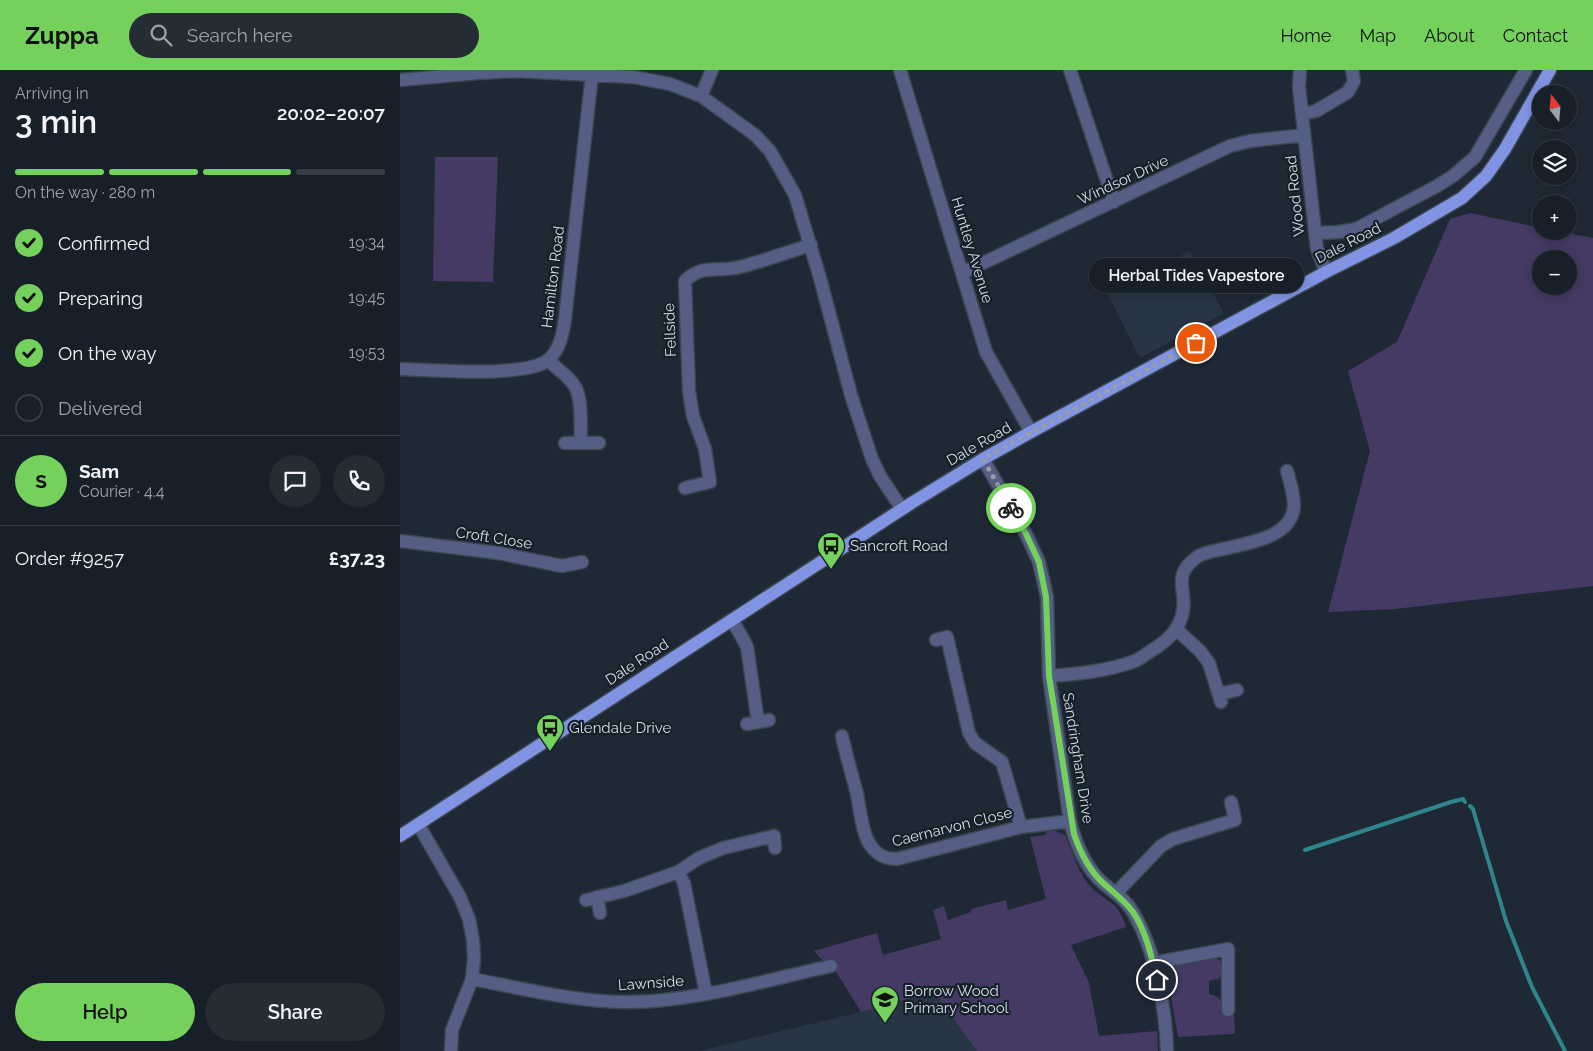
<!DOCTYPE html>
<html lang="en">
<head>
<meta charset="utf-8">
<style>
	body { margin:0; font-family:Raleway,sans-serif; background:#242c34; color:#f1f3f6; height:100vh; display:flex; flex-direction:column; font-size:19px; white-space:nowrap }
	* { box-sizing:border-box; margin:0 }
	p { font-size:16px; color:#9ea2a8 }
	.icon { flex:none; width:28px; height:28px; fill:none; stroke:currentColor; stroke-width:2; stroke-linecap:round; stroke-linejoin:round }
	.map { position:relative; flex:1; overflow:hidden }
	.side { display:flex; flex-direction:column; background:#171f28; width:400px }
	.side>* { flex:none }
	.needle { width:32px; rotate:344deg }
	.controls { position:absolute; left:1132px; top:15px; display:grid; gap:10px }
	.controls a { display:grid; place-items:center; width:45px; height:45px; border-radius:50%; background:#171f28; box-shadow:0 2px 12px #0003,0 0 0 1px #363d45; font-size:25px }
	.pin { position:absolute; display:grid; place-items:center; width:42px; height:42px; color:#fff; margin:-21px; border:2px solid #fff; border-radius:50%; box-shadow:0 1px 5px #0007 }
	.courier { position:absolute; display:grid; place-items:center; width:50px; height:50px; margin:-25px; border:4px solid #74d25c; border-radius:50%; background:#fff; color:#222; box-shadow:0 1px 6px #0007 }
	.bubble { position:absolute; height:35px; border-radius:18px; background:#171f28; box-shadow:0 2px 12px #0003,0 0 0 1px #363d45; font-size:16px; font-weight:600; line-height:35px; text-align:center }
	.headline em { font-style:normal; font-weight:600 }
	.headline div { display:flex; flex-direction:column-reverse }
	.headline { display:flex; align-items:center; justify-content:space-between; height:85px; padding:0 15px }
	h1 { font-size:32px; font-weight:600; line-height:38px }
	.bar { display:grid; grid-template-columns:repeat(4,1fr); gap:8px 5px; align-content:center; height:60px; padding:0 15px }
	.bar i { height:6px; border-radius:4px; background:#363d45 }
	.bar .active { background:#74d25c }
	.bar p { grid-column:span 4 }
	.line { display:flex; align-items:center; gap:12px; padding:0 15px; border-top:1px solid #363d45 }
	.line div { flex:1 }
	.round { display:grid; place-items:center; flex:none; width:52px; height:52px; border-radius:26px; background:#242c34 }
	ol { padding:0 15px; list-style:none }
	li { display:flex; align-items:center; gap:15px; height:55px }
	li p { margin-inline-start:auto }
	li .icon { padding:5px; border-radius:50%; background:#74d25c; color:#111; stroke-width:4 }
	li:last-child { color:#9ea2a8 }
	li i { width:28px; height:28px; border:2px solid #363d45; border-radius:50% }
	.action { display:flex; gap:10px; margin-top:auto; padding:10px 15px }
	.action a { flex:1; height:58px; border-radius:30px; background:#74d25c; color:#111; font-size:20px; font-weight:600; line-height:58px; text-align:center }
	.action a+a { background:#242c34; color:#f1f3f6 }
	header { display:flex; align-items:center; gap:30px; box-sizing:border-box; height:70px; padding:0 25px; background:#74d25c; color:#111 }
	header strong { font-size:24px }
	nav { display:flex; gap:28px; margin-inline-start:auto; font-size:18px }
	.search { width:350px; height:45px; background:#242c34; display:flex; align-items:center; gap:12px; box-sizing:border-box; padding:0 18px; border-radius:28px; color:#9ea2a8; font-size:19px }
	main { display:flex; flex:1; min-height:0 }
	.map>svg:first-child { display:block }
</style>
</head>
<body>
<header>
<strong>Zuppa</strong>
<div class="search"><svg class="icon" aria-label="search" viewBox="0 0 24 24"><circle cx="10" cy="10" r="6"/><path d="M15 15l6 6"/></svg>Search here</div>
<nav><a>Home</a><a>Map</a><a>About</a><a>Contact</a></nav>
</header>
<main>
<section class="side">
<div class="headline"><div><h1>3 min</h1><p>Arriving in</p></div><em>20:02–20:07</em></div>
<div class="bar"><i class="active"></i><i class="active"></i><i class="active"></i><i></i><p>On the way · 280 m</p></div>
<ol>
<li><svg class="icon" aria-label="check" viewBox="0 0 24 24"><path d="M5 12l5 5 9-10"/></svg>Confirmed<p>19:34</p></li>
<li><svg class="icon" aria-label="check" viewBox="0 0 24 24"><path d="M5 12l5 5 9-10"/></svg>Preparing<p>19:45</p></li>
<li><svg class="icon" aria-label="check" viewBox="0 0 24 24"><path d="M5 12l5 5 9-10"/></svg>On the way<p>19:53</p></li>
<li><i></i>Delivered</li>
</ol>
<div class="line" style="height:90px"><b class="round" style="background:#74d25c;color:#111">S</b><div><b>Sam</b><p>Courier · 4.4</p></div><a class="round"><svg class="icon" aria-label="chat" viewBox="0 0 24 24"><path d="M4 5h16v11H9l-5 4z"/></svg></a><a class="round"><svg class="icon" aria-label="phone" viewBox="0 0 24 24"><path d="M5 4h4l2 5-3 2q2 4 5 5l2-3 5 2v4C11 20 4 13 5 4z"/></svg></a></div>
<div class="line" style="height:65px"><div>Order #9257</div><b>£37.23</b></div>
<div class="action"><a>Help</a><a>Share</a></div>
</section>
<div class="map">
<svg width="1193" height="981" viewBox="0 0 1193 981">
	<rect width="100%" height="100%" fill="#1f2935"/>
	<!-- built -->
	<path fill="#273545" d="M790,181L824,243L740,288L708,225L750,206L748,202Z
		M534,922L577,981H299L461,942Z"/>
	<!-- green -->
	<path fill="#443a63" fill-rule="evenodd" d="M35,87H98L93,212L33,211Z
		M1070,143L1141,158V161H1157L1193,168V516L995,539L928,542L970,381L948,301L997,272L1050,149ZM1141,189H1169V216H1141Z
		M648,760L656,761L665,765C671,779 681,808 691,817C709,835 718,830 726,857L671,875L689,913L699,966L757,961L758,981H577L534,922L461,942L435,900L424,892L414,881L477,863L483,885L541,869L533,840L544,836L548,850L571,842V839L606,830L608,840L646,829L630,767L645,765Z
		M816,887L822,893V905L818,909L809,911V924C821,927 822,931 825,942L834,944L835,964L778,967L768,910L774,892Z"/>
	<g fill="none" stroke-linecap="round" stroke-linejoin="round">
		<!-- stream -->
		<path stroke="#30848e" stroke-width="4" d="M1070,736L1073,739L1106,851L1132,917L1165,981
			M905,780L1051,732L1063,729L1065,732"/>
		<defs>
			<path id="minor" d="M500,0L586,282L631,362
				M670,0L714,132
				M900,0L899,17L917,179L926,202
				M0,10L78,3L116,1L233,7L270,14L301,26L355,65L370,81L395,125L420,208L451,325L472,389L480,406L502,439
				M301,26L312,0
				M902,44L916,41L938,28L948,22L954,11L952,0
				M915,163L939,162L956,159L1037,116L1053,106L1075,87L1126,0
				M562,203L830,76L850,71L904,65
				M148,290C156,298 167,305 174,315C183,327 180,358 181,373
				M0,299C31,300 126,308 148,290C160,280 163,263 165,249L192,4
				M165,373H199
				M583,389L626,464L639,492L647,527L649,606L670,751C676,775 685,798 704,814C715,823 727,831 734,844C755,880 766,939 767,981
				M285,418L310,412L305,379L293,346L289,321L285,211C303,193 318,203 340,197C364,191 387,182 411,175
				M0,471L98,483L162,496L182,492
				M332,550L343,569L347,577L358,652
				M776,559L800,581L809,593L821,632
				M536,570L547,567L569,663L575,673L602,692L621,757
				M649,606C678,604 708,601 735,591C742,588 750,581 757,577C770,568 780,558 783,541C787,519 771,506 797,487C804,482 815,481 823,479C847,473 893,468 894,435C894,424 890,412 887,401
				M819,624L837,620
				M347,654L369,650
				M442,666C446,684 451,702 456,720C460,735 461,763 471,776C478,786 486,789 497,789L621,757L670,751
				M18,754L60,827L69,849L73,870L74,889L72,909L52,960L51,981
				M278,802L284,813L306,924
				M716,823L761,776L773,769L835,750L831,732
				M197,827L200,843
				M186,830L224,821L278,802L299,788L323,778L374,766L375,778
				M753,893L828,879V940
				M72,909C120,918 176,932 225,932C292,933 366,910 431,896"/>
			<path id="major" d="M0,766L513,432L583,389L631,362L926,202L994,168L1062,128L1086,106L1105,79L1150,0"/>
		</defs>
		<!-- minor casing -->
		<use href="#minor" stroke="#3c4651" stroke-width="15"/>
		<!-- major casing -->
		<use href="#major" stroke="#3c4651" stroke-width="15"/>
		<!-- minor -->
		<use href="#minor" stroke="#555f85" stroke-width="12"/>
		<!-- major -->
		<use href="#major" stroke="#8094e3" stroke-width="12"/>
	</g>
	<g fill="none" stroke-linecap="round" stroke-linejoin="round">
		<!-- done -->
		<path stroke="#969ea7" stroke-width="5" stroke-dasharray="0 9" d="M611,438L583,389L796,273"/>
		<!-- route -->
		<path stroke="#74d25c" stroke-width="6" d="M611,438L626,464L639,492L646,527L649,606L674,764C680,782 688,799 703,813C713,822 724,830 733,842C746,861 752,888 757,910"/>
	</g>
	<!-- icons -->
	<defs>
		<symbol id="bus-pin" viewBox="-11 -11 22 30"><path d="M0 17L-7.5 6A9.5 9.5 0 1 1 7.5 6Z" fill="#74d25c" stroke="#15202a"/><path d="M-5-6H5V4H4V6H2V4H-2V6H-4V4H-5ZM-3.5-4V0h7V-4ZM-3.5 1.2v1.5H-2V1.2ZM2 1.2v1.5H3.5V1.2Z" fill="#111"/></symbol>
		<symbol id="school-pin" viewBox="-11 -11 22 30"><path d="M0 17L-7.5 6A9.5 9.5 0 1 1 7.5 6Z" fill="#74d25c" stroke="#15202a"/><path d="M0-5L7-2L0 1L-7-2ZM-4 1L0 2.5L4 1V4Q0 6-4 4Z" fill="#111"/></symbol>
	</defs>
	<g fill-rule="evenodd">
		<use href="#bus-pin" x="415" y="460" width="32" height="43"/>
		<use href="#bus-pin" x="134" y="642" width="32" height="43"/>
		<use href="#school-pin" x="469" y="914" width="32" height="43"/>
	</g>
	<g text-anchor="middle" stroke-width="4.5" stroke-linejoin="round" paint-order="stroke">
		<!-- street labels -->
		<g font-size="15" fill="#d6dde4" stroke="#15202a">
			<text transform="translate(723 110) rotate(-25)" y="5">Windsor Drive</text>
			<text transform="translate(895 126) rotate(-96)" y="5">Wood Road</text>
			<text transform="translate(948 173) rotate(-27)" y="5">Dale Road</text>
			<text transform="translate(572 180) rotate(73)" y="5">Huntley Avenue</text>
			<text transform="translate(153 207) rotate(-83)" y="5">Hamilton Road</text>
			<text transform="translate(270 260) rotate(-92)" y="5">Fellside</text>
			<text transform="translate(579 374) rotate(-30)" y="5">Dale Road</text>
			<text transform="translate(94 468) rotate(9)" y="5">Croft Close</text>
			<text transform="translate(237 592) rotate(-33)" y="5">Dale Road</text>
			<text transform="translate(678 688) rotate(81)" y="5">Sandringham Drive</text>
			<text transform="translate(552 757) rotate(-14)" y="5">Caernarvon Close</text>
			<text transform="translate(251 913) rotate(-4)" y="5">Lawnside</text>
		</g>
		<!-- poi labels -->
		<g font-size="15" fill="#d6dde4" stroke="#15202a" text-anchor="start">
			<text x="450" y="481">Sancroft Road</text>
			<text x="169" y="663">Glendale Drive</text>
			<text x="504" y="926">Borrow Wood<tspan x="504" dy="17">Primary School</tspan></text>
		</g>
	</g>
</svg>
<div class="controls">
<a><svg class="needle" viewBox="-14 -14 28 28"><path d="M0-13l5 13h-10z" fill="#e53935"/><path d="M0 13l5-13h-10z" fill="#9ea2a8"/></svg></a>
<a><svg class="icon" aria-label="layers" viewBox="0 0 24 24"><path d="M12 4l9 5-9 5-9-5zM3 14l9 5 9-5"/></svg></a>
<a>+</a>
<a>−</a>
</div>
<div class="pin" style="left:796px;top:273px;background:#ea580c"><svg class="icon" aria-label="bag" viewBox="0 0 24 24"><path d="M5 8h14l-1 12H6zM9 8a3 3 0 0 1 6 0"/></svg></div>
<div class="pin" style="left:757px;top:910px;background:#1f2937"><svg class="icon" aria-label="home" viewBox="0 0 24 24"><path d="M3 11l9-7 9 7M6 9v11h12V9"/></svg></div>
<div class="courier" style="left:611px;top:438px"><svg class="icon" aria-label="bike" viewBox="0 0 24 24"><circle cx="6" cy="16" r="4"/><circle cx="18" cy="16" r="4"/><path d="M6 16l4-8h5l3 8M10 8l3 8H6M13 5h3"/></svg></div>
<div class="bubble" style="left:689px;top:188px;width:215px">Herbal Tides Vapestore</div>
</div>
</main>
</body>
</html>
